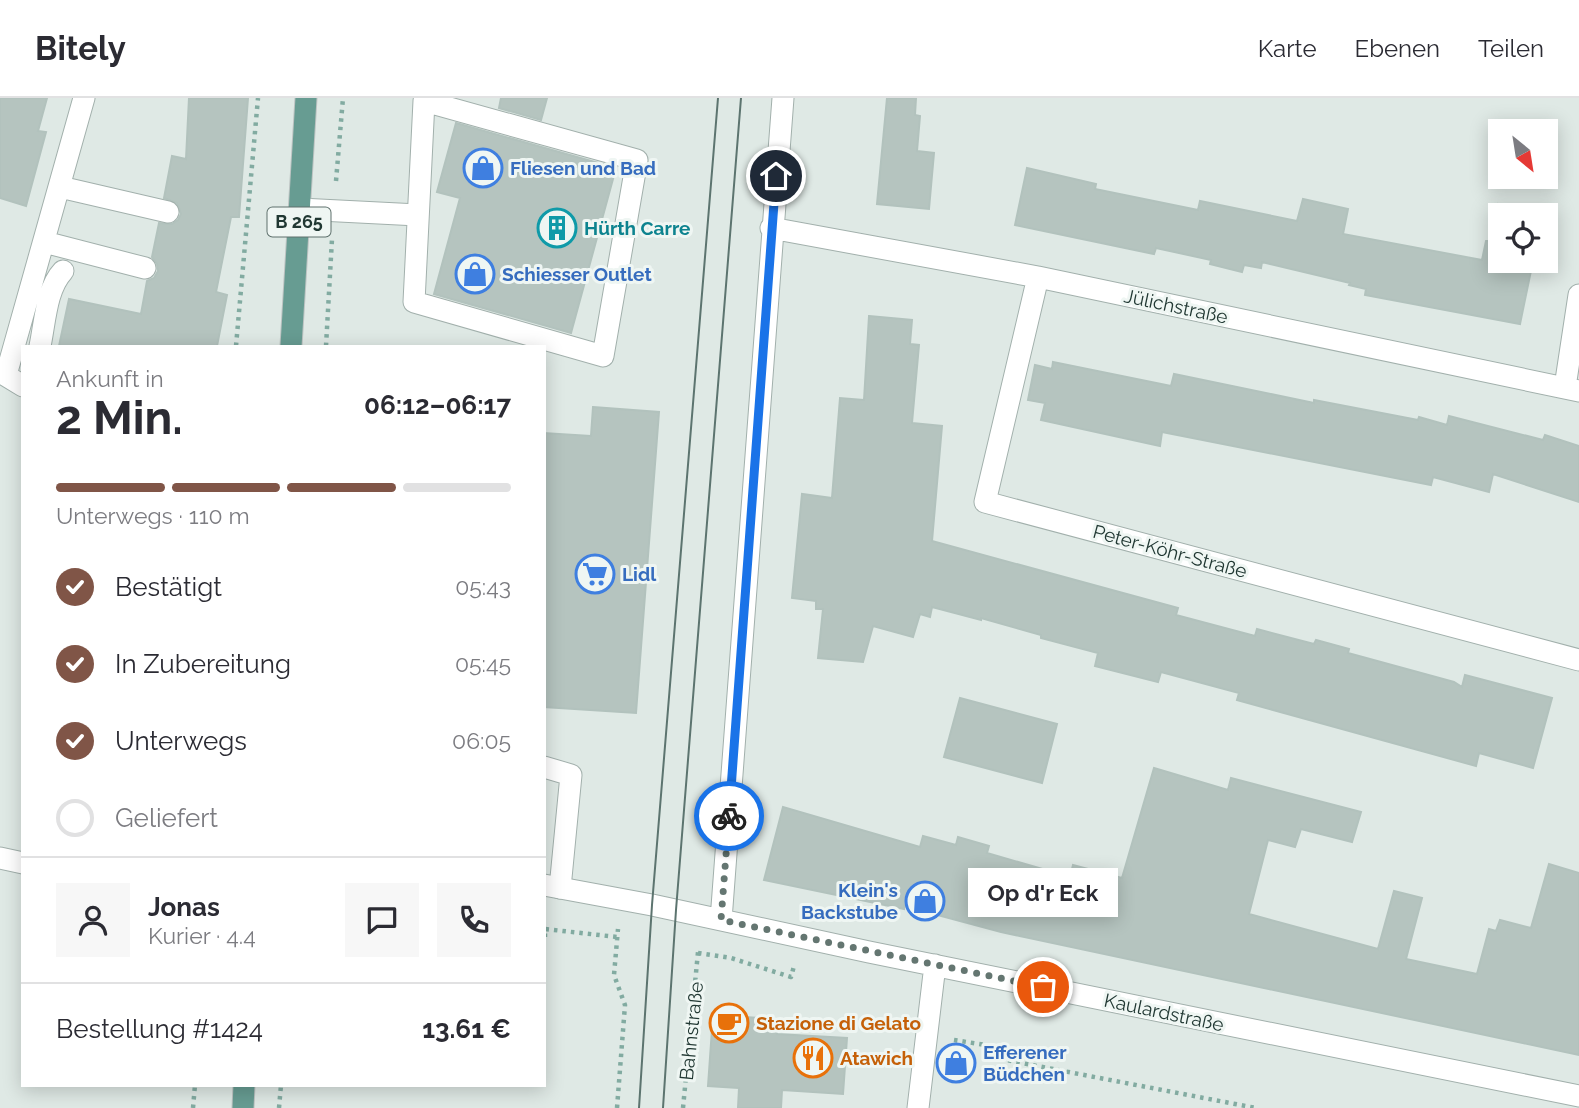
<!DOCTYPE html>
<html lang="de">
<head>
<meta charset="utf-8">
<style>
	body { margin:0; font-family:Raleway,sans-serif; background:#f7f7f7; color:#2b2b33; height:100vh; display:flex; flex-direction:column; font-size:26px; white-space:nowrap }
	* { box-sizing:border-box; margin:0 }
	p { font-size:23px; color:#7c7c81 }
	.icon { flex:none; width:38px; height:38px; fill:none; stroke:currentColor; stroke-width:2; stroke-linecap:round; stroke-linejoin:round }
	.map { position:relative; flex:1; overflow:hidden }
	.drawer { position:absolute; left:21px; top:247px; width:525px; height:742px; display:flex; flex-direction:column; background:#fff; border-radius:0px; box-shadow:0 4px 18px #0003 }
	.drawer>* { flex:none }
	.needle { width:46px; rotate:150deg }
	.tools { position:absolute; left:1488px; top:21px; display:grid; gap:14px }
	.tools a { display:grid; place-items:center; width:70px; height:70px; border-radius:0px; background:#fff; box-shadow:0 4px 18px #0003; font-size:35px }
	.pin { position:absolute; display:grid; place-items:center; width:60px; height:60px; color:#fff; margin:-30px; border:4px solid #fff; border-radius:50%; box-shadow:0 2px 7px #0007 }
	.courier { position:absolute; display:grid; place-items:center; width:70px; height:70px; margin:-35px; border:5px solid #1a73e8; border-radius:50%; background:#fff; color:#222; box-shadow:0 2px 9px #0007 }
	.bubble { position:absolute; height:49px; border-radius:0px; background:#fff; box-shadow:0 4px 18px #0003; font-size:23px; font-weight:700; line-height:49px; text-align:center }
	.summary em { font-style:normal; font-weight:700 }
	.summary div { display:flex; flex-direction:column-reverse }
	.summary { display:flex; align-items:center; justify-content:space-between; height:119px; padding:0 35px }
	h1 { font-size:46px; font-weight:700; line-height:52px }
	.bar { display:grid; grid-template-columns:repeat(4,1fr); gap:10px 7px; align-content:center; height:84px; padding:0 35px }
	.bar i { height:9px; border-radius:5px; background:#e1e1e2 }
	.bar .active { background:#805547 }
	.bar p { grid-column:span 4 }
	.line { display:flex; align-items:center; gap:18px; padding:0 35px; border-top:2px solid #e1e1e2 }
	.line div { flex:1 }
	.round { display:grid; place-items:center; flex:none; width:74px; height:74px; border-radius:0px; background:#f7f7f7 }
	ol { padding:0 35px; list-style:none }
	li { display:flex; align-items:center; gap:21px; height:77px }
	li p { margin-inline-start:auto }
	li .icon { padding:7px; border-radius:50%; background:#805547; color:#fff; stroke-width:4 }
	li:last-child { color:#7c7c81 }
	li i { width:38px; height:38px; border:4px solid #e1e1e2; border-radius:50% }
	header { display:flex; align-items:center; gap:42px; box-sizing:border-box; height:98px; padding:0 35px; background:#fff; border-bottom:2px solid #e1e1e2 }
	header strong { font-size:33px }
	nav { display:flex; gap:38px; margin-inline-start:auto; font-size:24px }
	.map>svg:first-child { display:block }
</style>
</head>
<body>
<header>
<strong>Bitely</strong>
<nav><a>Karte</a><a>Ebenen</a><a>Teilen</a></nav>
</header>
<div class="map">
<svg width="1579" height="1010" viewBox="0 0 1579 1010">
	<rect width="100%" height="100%" fill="#dfe9e5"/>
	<!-- building -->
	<path fill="#b5c4bf" stroke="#b2c2bd" stroke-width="2" d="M0,0H47L38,33L46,34L26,108L0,100Z
		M189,0H248L239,119H231L216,194L227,197L217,248H59L69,201L141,216L147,183L154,180L158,173L157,166L152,159L159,125L172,126L178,122L181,116L177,105L164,100L172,58L186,61Z
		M501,0H547L541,22L499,10Z
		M887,0H916L915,17L920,18L917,53L934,55L929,111L877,106Z
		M456,25L616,70L571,235L434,196L460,100L437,94Z
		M1027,70L1096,86L1095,91L1198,112L1200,103L1297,123L1303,101L1348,111L1343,136L1482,162L1486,143H1490L1498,106L1543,116L1500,117V163H1533L1520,226L1365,197L1366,191L1349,187L1350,185L1262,164L1261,170L1244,167L1242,174L1210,166L1211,162L1156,150L1154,156L1015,127Z
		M869,218L912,222L910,246L919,247L912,325L942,328L932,443L1178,510L1176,517L1255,538L1257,531L1314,546L1316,542L1349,551L1348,555L1454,584L1462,589L1465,577L1552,600L1533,670L1479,655L1476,668L1237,602L1239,595L1161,574L1158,584L1095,568L1098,555L1041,540V537L981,520V522L932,509L930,519L920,516L913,539L873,528L863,564L818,560L823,511H816V503L792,500L802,396L832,400L840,300L864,302Z
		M1053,264L1171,288L1174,276L1314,305V302L1418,322L1419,319L1447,327L1449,318L1543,342L1545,337L1579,348V404L1493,376L1489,394L1433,379L1431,387L1162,334L1160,348L1041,322L1045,305L1028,302L1035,267L1052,271Z
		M593,309L659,314L636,615L544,609V335L591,338Z
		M960,600L1057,626L1042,685L944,659Z
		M1154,670L1228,692L1231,680L1361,714L1352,744L1301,731L1295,749L1268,742L1249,816L1378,851L1394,793L1422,800L1406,861L1477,876L1489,831L1496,833L1500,822L1531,830L1549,766L1579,775V957L1001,834L904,808V811L764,782L783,709L920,749L923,738L956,747L958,739L989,748L987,755L1070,779L1073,767L1122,780Z
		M713,917L778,921L777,936L847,940L843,996L782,992L781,1010H738L739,990L708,988Z"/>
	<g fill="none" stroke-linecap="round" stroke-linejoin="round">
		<defs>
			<path id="lane" d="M424,3L637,62L603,258L414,204Z
				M60,89L168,114
				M300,111L418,117
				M44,144L145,170
				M40,248C45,225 46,191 63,173
				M6,277L84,0
				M544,669L571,677L560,790
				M0,760L23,765"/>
			<path id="street" d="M771,130L1038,179L1579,293
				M1038,179L985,404L1579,562
				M0,274L23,288
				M1565,289L1579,197
				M544,787L652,807L869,854L1579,998
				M721,822L783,0
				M918,1010L935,867"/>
			<path id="primary" d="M291,248L306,0
				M243,1010L244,987"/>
		</defs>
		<!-- lane casing -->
		<use href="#lane" stroke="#a2b0ac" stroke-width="23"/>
		<!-- street casing -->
		<use href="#street" stroke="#a2b0ac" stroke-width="23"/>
		<!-- primary casing -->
		<use href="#primary" stroke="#bcc3c2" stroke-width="23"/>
		<!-- path -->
		<path stroke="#82aba1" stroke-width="4.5" stroke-dasharray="3.5 5" stroke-linecap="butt" d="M336,83L343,0
			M236,248L258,0
			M326,248L332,141
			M545,839V831L617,839
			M698,855L731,860L791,879L794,868
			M954,942L986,947L1006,962L1256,1010
			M193,1010L195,987
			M279,1010L281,987
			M617,1010L625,907L614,877L618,831
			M683,1010L698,854"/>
		<!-- lane -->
		<use href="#lane" stroke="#fff" stroke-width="21"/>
		<!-- street -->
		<use href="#street" stroke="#fff" stroke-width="21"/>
		<!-- primary -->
		<use href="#primary" stroke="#679c92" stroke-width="21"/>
		<!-- tram -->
		<path stroke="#5c746f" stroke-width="2" d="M639,1010L652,807L718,0
			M663,1010L676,812L741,0"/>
	</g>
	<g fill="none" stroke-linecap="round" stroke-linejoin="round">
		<!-- done -->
		<path stroke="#647671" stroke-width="7" stroke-dasharray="0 12.6" d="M729,718L721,822L1043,889"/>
		<!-- route -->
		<path stroke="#1a73e8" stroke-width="9" d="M729,718L776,78"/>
	</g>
	<!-- icons -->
	<defs>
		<symbol id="shop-ring" viewBox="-11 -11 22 22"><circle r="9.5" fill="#eff6f3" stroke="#3f7fe0" stroke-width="1.5"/><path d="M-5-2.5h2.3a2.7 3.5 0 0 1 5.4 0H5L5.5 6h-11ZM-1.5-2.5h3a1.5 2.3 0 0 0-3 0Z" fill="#3f7fe0"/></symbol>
		<symbol id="building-ring" viewBox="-11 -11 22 22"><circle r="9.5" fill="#eff6f3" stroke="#0f9aa8" stroke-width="1.5"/><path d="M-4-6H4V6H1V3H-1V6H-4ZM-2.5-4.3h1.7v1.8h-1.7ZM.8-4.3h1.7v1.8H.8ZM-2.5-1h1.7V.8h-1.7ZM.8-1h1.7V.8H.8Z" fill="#0f9aa8"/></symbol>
		<symbol id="supermarket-ring" viewBox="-11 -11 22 22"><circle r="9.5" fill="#eff6f3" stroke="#3f7fe0" stroke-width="1.5"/><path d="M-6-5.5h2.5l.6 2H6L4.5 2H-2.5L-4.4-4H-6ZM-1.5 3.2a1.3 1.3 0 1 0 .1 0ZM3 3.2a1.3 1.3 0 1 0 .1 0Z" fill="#3f7fe0"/></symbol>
		<symbol id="cafe-ring" viewBox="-11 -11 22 22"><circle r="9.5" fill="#eff6f3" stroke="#e8710a" stroke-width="1.5"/><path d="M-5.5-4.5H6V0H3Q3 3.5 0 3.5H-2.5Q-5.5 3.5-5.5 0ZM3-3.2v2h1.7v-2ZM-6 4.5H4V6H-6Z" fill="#e8710a"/></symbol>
		<symbol id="restaurant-ring" viewBox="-11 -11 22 22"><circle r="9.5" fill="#eff6f3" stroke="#e8710a" stroke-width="1.5"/><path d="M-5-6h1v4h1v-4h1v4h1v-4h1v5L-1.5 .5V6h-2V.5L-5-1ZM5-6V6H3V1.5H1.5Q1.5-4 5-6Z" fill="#e8710a"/></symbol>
	</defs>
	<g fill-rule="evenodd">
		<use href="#shop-ring" x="461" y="48" width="44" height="44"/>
		<use href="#building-ring" x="535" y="108" width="44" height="44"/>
		<use href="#shop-ring" x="453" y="154" width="44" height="44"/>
		<use href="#supermarket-ring" x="573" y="454" width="44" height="44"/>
		<use href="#shop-ring" x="903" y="781" width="44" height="44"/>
		<use href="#cafe-ring" x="707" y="903" width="44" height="44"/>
		<use href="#restaurant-ring" x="791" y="938" width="44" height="44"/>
		<use href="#shop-ring" x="934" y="943" width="44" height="44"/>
	</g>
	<g text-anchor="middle" stroke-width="6" stroke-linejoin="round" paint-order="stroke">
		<!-- shield labels -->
		<rect fill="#eff6f3" stroke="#5f716d" stroke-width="2" x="267.5" y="109.5" width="63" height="29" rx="5"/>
		<g font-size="18" font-weight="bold" fill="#213833">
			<text x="299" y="130">B 265</text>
		</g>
		<!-- shop labels -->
		<g font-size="19" font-weight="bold" fill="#366cbe" stroke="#eff6f3" text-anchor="start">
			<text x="510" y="77">Fliesen und Bad</text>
			<text x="502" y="183">Schiesser Outlet</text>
			<text x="622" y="483">Lidl</text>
			<text x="898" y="799" text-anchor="end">Klein's<tspan x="898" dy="22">Backstube</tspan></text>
			<text x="983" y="961">Efferener<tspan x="983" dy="22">Büdchen</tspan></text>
		</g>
		<!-- culture labels -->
		<g font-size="19" font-weight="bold" fill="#0d838f" stroke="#eff6f3" text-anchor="start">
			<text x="584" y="137">Hürth Carre</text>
		</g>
		<!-- street labels -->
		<g font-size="19" fill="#213833" stroke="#eff6f3">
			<text transform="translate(1176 208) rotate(12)" y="7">Jülichstraße</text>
			<text transform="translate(1170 453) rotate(15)" y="7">Peter-Köhr-Straße</text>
			<text transform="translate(1164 914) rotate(12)" y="7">Kaulardstraße</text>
			<text transform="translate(691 933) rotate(-84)" y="7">Bahnstraße</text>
		</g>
		<!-- food labels -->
		<g font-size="19" font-weight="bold" fill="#c56008" stroke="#eff6f3" text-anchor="start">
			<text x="756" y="932">Stazione di Gelato</text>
			<text x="840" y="967">Atawich</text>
		</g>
	</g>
</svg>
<div class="tools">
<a><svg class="needle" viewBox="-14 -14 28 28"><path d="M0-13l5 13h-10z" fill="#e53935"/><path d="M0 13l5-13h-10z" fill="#7c7c81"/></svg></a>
<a><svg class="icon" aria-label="locate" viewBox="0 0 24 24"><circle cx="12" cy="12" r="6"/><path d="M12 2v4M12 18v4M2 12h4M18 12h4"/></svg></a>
</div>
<div class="pin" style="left:1043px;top:889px;background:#ea580c"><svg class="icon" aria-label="bag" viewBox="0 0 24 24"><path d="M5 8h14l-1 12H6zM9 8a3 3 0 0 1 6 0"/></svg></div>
<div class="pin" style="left:776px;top:78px;background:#1f2937"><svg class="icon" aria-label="home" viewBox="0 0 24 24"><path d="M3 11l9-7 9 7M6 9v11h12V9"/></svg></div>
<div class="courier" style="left:729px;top:718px"><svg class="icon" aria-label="bike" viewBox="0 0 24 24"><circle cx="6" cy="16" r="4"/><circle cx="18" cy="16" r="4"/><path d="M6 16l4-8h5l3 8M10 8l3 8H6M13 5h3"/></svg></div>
<div class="bubble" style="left:968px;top:770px;width:150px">Op d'r Eck</div>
<section class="drawer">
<div class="summary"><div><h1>2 Min.</h1><p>Ankunft in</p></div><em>06:12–06:17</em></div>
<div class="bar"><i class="active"></i><i class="active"></i><i class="active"></i><i></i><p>Unterwegs · 110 m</p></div>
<ol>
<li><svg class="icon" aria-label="check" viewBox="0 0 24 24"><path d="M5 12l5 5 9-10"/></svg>Bestätigt<p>05:43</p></li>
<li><svg class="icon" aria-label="check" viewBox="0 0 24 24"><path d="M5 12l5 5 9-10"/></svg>In Zubereitung<p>05:45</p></li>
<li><svg class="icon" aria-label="check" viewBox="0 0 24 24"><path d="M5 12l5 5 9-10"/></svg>Unterwegs<p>06:05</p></li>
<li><i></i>Geliefert</li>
</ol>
<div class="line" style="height:126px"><a class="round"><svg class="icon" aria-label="person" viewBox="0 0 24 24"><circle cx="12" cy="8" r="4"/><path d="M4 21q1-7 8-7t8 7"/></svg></a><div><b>Jonas</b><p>Kurier · 4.4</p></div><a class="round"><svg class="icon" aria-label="chat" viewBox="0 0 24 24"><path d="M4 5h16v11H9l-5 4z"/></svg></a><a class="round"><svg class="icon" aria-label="phone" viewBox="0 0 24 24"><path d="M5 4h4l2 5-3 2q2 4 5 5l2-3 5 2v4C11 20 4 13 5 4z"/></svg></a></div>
<div class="line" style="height:91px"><div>Bestellung #1424</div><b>13.61 €</b></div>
</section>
</div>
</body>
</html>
